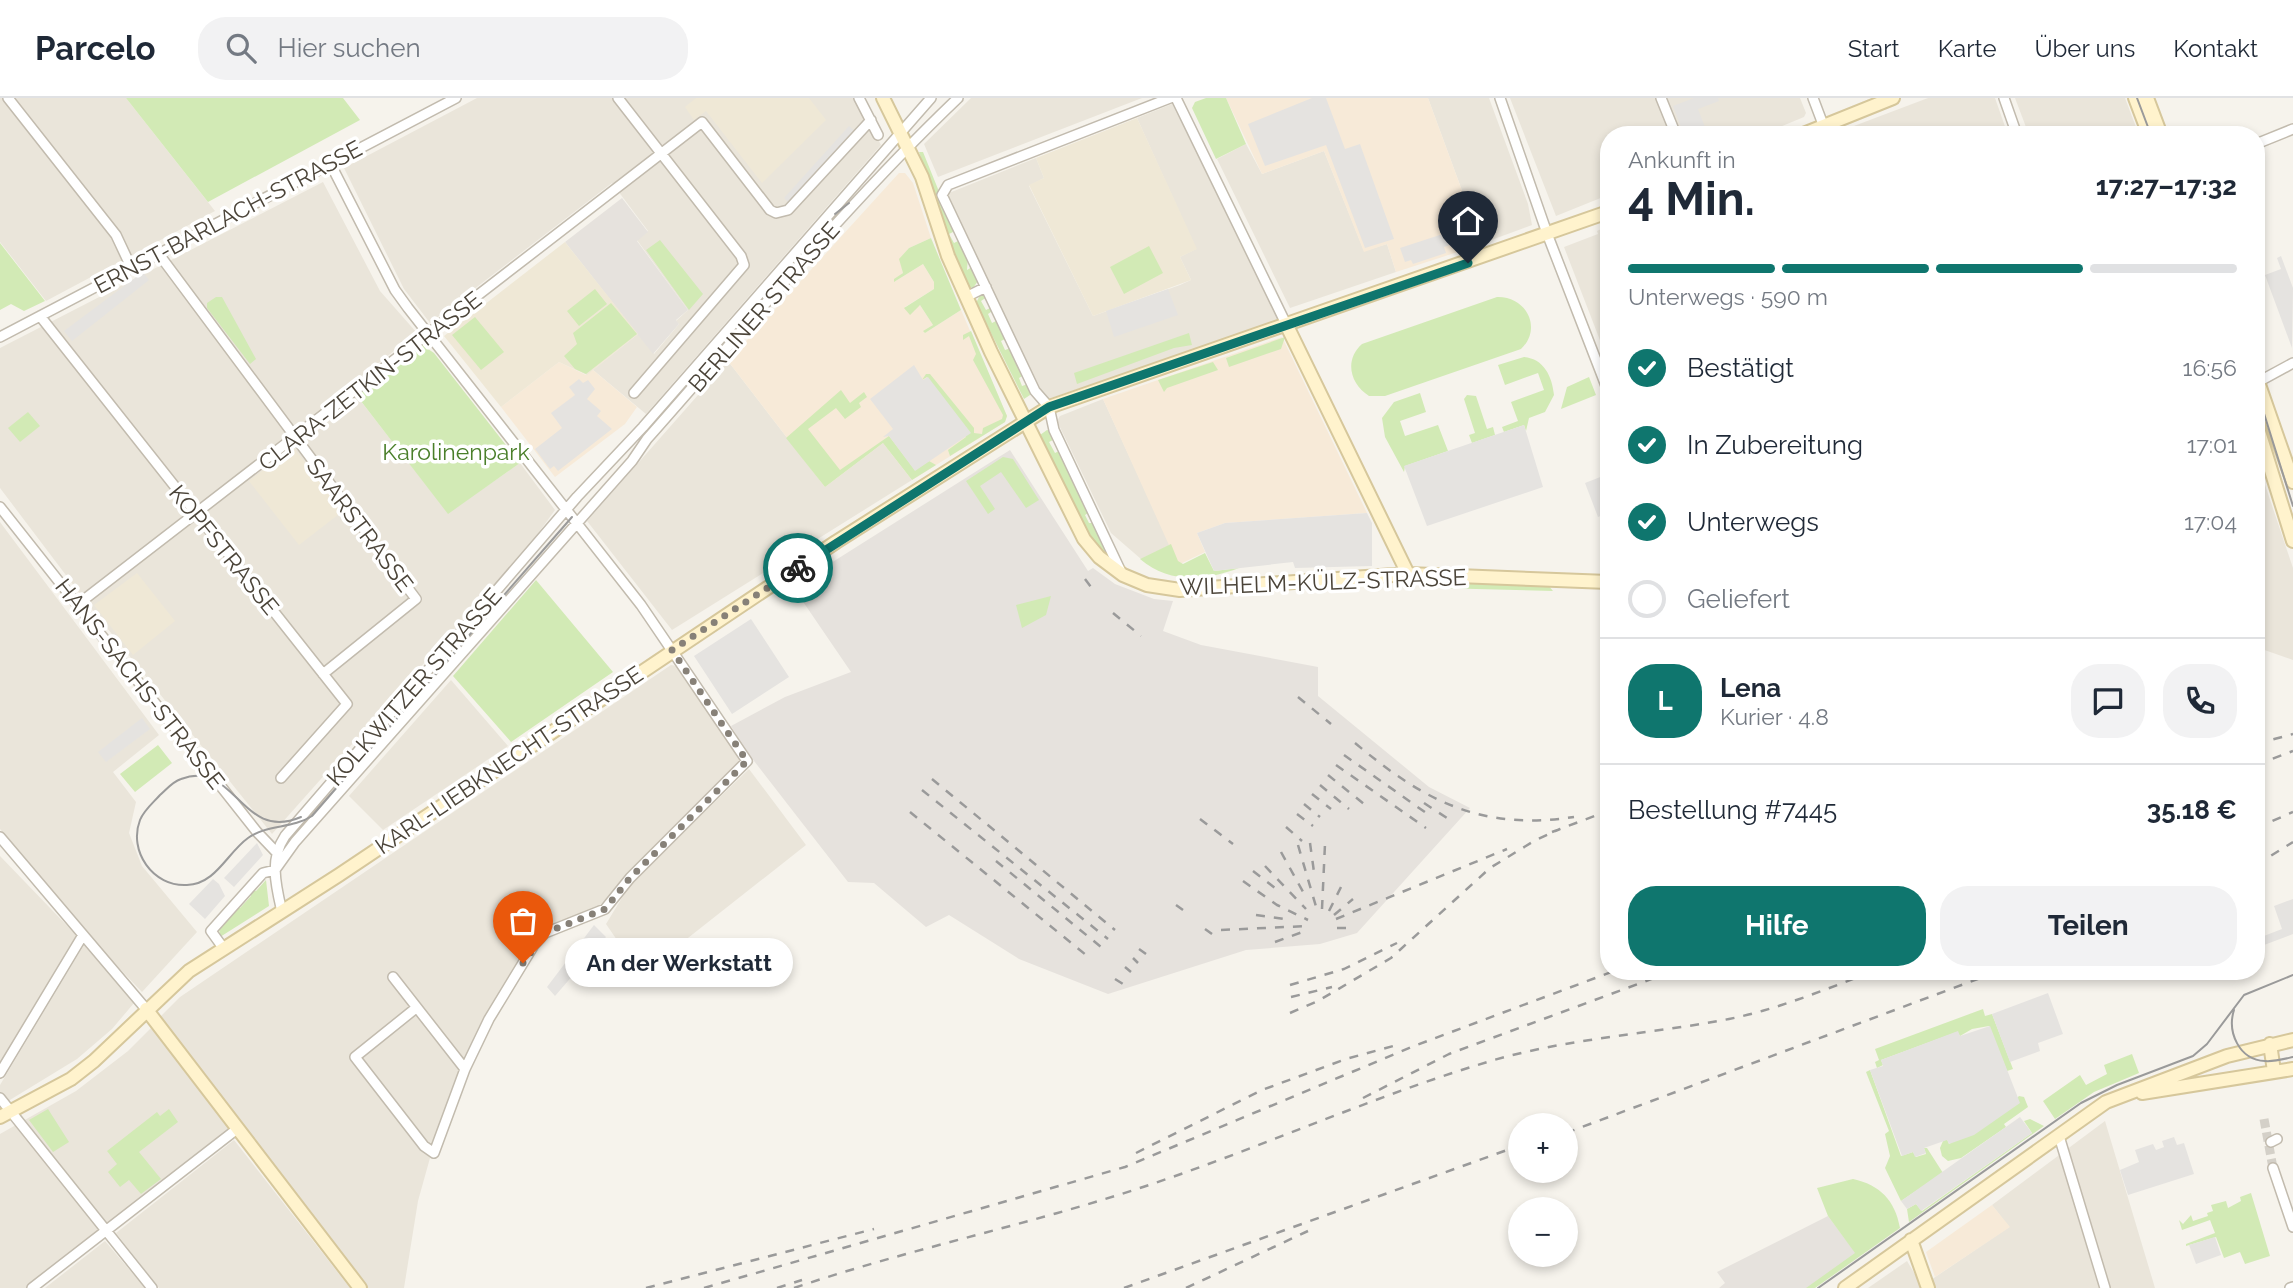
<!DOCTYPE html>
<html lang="de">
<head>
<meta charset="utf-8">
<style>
	body { margin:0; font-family:Raleway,sans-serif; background:#f2f2f3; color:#1f2937; height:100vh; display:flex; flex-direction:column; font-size:26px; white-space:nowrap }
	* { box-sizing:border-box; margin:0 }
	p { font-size:23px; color:#747a83 }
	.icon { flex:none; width:38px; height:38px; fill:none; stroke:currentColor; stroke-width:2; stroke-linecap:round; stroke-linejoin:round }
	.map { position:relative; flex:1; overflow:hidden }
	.drawer { position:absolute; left:1600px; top:28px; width:665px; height:854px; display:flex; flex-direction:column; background:#fff; border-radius:28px; box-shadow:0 4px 10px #0003 }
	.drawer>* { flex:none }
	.controls { position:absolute; left:1508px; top:1015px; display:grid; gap:14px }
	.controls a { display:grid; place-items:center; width:70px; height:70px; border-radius:50%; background:#fff; box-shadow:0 4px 10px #0003; font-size:35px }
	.pin { position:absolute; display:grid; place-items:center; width:60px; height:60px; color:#fff; margin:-72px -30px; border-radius:50% 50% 50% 0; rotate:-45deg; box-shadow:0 0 7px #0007 }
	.pin .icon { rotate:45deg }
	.courier { position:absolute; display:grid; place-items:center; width:70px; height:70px; margin:-35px; border:5px solid #0f766e; border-radius:50%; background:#fff; color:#222; box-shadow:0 2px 9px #0007 }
	.bubble { position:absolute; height:49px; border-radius:24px; background:#fff; box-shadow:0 4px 10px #0003; font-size:23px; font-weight:700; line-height:49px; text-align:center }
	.summary em { font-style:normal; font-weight:700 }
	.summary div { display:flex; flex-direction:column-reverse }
	.summary { display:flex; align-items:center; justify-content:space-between; height:119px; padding:0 28px }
	h1 { font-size:46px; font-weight:700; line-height:52px }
	.bar { display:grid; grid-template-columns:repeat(4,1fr); gap:10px 7px; align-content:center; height:84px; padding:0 28px }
	.bar i { height:9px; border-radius:5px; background:#e0e1e3 }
	.bar .selected { background:#0f766e }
	.bar p { grid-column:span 4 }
	.line { display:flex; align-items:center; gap:18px; padding:0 28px; border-top:2px solid #e0e1e3 }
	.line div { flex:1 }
	.round { display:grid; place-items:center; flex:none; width:74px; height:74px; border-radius:28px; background:#f2f2f3 }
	ol { padding:0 28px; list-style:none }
	li { display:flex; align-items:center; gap:21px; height:77px }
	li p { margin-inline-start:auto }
	li .icon { padding:7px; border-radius:50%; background:#0f766e; color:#fff; stroke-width:4 }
	li:last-child { color:#747a83 }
	li i { width:38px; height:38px; border:4px solid #e0e1e3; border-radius:50% }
	.cta { display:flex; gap:14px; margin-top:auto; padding:14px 28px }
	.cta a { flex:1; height:80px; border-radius:28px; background:#0f766e; color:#fff; font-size:28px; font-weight:700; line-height:80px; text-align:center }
	.cta a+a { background:#f2f2f3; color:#1f2937 }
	header { display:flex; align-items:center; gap:42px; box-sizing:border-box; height:98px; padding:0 35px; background:#fff; border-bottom:2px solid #e0e1e3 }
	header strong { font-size:33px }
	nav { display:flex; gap:38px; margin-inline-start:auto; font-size:24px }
	.search { width:490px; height:63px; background:#f2f2f3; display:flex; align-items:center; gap:18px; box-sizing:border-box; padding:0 24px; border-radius:28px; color:#747a83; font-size:26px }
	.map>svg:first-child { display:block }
</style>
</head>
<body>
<header>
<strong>Parcelo</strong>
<div class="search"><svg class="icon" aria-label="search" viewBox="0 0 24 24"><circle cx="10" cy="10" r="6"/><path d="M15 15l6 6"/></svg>Hier suchen</div>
<nav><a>Start</a><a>Karte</a><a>Über uns</a><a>Kontakt</a></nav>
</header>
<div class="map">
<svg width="2293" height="1190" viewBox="0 0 2293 1190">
	<rect width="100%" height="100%" fill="#f6f3ec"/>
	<!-- residential -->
	<path fill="#eae5da" d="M0,0H126L215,113L46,203L0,144Z
		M477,0H856L881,47L646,316L593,272L638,236L654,256L679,226L676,223L688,212L637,142L648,133L612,85L430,225L404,191L344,70Z
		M971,0H1142L938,79L924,46Z
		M1428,0H1489L1528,106L1532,127L1467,151L1460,134L1475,128Z
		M1510,0H1800L1806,15L1804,19L1760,37H1608V97L1556,118Z
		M1928,0H1995L2008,37H1843L1846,31Z
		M2015,0H2125L2139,37H2029Z
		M1172,6L1281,222L1048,301L1038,294L944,97L1036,60L1044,80L1029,88L1093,218L1180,187L1191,182L1180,159L1196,151L1137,20Z
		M1246,46L1262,76L1324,53L1364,153L1387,146L1396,174L1290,210L1217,61Z
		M323,84L380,193L417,235L349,288L448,415L520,365L555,412L531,445L272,736L87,505L0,390V250Z
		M1605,129L1608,132V263L1564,149L1598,136L1597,133Z
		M728,263L825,389L883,345L912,382L672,532L587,423Z
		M1103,301L1170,447L1141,461L1111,435L1057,323L1060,318Z
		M2256,360L2293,470V562L2256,549Z
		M0,424L159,637L113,674L136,704L129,735L142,768L197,834L142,894L99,849L0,731Z
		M671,567L677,568L740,662V666L595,812L542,830L522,857L485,922L435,1042L418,1103L404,1190H368L160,919L180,899Z
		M451,582L508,648L383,732L349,698Z
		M749,671L806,747L641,877L606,826L631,785Z
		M0,758L77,838L0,969Z
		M84,847L134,905L112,931L77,961L0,1008V987Z
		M151,930L232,1032L27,1190H0V1036L76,993L128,953Z
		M2105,1023L2155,1190H1868L1907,1163L1922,1188L2009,1129L1992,1107Z
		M234,1042L350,1190H159L116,1135Z
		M105,1143L145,1190H45Z"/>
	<!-- commercial -->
	<path fill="#f7ead8" d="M1226,0H1428L1475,128L1460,134L1467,151L1396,174L1387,146L1364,154L1324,53L1262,76Z
		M899,75H905L913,85L931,140L909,150L900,161L903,175L894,184L923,166L934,184V191L905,209L912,212L920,207L933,227L924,233L925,235L961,212L1007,318L1005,324L912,382L883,345L825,389L728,263Z
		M1282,239L1367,415L1225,425L1197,435L1205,454L1178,467L1103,301Z
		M559,264L586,277L593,272L637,309L625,326L555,379L501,309Z
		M1992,1107L2010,1129L1935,1179L1926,1154Z"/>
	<!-- industrial -->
	<path fill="#e6e2dd" d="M622,100L648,134L637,143L688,212L676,222L679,226L653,256L565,144Z
		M1010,352L1088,473L1093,470L1115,486L1154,501L1173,503L1163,533L1201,547L1318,569V598L1429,689L1470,710L1357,835L1320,846L1246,852L1108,896L1019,861L949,817L926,829L874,785L848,784L744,650L731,628L785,599L851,574L793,489Z
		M1828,1118L1858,1158L1813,1190H1719L1725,1185L1717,1174Z"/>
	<!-- education -->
	<path fill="#efe8d6" d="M696,0H809L826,22L762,85L706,13L694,22L685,9Z
		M1137,20L1197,151L1180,159L1191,182L1093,218L1029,87L1044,80L1036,60Z
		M565,144L638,236L587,277L559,264L501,309L444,238Z
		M293,349L343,413L299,447L249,383Z
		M137,475L175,523L133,557L94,507Z"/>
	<!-- green -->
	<path fill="#d2eab5" d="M126,0H343L360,22L208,104Z
		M1206,0H1226L1246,46L1216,61L1192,10L1195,4Z
		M919,54H923L955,133L949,136L954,145L960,142L968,159L967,172L972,169L978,183L973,190L968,189L954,156Z
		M931,140L961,212L925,235L923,233L933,227L920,207L910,217L904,210L934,191V184L923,166L894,184V181L903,175L899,161L909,150Z
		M660,142L703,196L689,212L646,152Z
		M0,145L45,203L24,213L11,206L0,212Z
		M1149,148L1163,175L1124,196L1110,169Z
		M595,191L607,206L579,228L567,213Z
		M980,197L987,199L981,203L986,212L992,209L994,212L988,216L992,225L998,222L1007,240L1001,243L1005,252L1011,250L1024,277L1019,280L1022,288L1028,286L1033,295L1024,301L976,205Z
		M216,199H222L256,261L250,266L207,210V205Z
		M1497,199C1526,198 1543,230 1521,251L1385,298H1369C1350,286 1344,262 1362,246Z
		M611,205L637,236L586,276L575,271L564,258L577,246L573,235Z
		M475,219L504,254L481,272L452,237Z
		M971,233L1007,318L1005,324L950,358L948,352L966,339L927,279L922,282L926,276H930L974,330V335L982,336L983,330L1002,321L1003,317L973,262L976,256L969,238L963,242V237Z
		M1189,235L1192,247L1174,250L1077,286L1074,275Z
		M1285,239L1281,251L1229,269L1226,260Z
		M422,247L434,255L520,365L448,416L357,298Z
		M1524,259C1544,261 1552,278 1554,297L1545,314L1529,320L1526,333L1524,327L1504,334L1502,329L1518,323L1511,304L1544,292L1538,275L1505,287L1498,267Z
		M1213,264L1218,272L1167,290L1164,294L1158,282Z
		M1589,279L1596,297L1561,311L1567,289Z
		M841,292L850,305L864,294L867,299L859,305L861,309L845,321L836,310L808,331L840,372L889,338L915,372L929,363L936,367L912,382L883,345L825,389L786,340Z
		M1420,295L1426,314L1400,323L1405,338L1438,327L1448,353L1405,368L1404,374L1385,339L1382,320L1394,304Z
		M1467,297L1476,298L1487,331L1493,329L1495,337L1472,345L1469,337L1475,335L1464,301Z
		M28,314L40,328L20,344L8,330Z
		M1047,332L1052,333L1055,341L1049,344L1055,355L1061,352L1090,414L1085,417L1089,425H1092L1113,462C1081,440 1054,373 1040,337Z
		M1003,359L1013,361L1039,402L1026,410L1001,374L980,388L995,411L988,416L966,383Z
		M1171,446L1178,463L1183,466L1205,455L1214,473L1239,470C1204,483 1170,486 1140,461Z
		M536,482L613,574L511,644L453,578Z
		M1411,484L1548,487L1553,493L1436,490Z
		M1051,498L1046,517L1022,530L1016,507Z
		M158,647L172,665L135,694L120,676Z
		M266,782L269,808L220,839L219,829L236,810H240L251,798V792L256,793Z
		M1983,911L1985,918L1992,916L2013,971L2007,973L1989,928L1972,931L1960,938L1957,934L1881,962L1883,967L1877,970L1875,964L1879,962L1875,951Z
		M2132,956L2139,975L2094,994L2055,1021L2043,1003L2080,977L2086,987L2107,976L2104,967Z
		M1870,972L1901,1058L1913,1054L1916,1059L1926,1056L1924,1050H1927L1943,1075L1901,1103L1885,1070L1890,1058L1885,1036L1889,1033L1866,974Z
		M2019,998L2024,999L2028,1009L2004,1026L2006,1029L1961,1060L1948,1063L1942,1058L1940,1050L1943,1043L1947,1041L1949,1046L2019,1005L2016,1001Z
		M48,1011L69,1044L53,1054L29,1022Z
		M169,1011L178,1024L139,1054L161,1081L141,1096L129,1082L120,1089L108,1074L117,1066L107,1053L157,1014L160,1018Z
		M2030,1021L2044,1028L1909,1124L1907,1111L1916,1106L1922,1113L2032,1035L2024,1023Z
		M1853,1081C1880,1087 1895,1102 1900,1130L1815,1190H1806L1855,1155L1828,1118L1817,1090Z
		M2251,1095L2270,1158L2245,1166L2240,1154L2224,1160L2216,1139L2186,1148V1146L2215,1135L2210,1122L2182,1132L2179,1122L2183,1126L2191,1117L2193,1123L2208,1118L2207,1115L2213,1113L2211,1107L2226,1103L2228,1110L2241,1103L2240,1099Z"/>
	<!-- parking -->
	<path fill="#e5e3e0" d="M1312,0H1326L1345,51L1360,46L1394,141L1365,150L1326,47L1265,68L1248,26Z
		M1694,0H1718L1719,3L1698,11L1708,37H1684L1673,8Z
		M849,28L856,34L790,106L784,100Z
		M1452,133L1456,145L1444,149L1446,155L1413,166L1411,162L1405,164L1400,150Z
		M2281,158L2293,190L2292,250L2265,177L2281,171L2277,160Z
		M143,174L149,182L72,243L64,233Z
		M1168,191L1178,217L1114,239L1106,213Z
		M914,267L923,282L928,279L971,335L915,373L889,338L883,339L893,331L870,301Z
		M579,281L583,285L588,282L595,291L587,301L601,313L597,318L612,331L558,373L554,368L550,371L535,351L562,330L551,315L575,297L569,289Z
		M1524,327L1543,389L1427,428L1404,368Z
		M1608,376V415L1598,419L1585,385Z
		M1367,415L1372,425V468L1295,470L1293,464L1214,473L1197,435L1225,425Z
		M751,521L789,579L732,616L694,558Z
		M142,620L150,631L106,664L98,654Z
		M257,745L263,757L234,789L224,780Z
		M213,781L219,786L225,798L205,821L189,806Z
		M2293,801V836L2256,850V841L2282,831L2274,808Z
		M594,827L606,839L555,898L547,889Z
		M2048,895L2063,936L2038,945L2040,953L2010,964L1992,916Z
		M1990,928L2020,1005L1974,1037L1949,1046L1947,1042L1924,1050L1926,1055L1915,1059L1913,1054L1902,1058L1870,972L1883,968L1881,962L1958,933L1960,938Z
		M2020,1019L2032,1035L1921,1113L1916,1106L1907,1111L1901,1103Z
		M2174,1039L2177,1047L2184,1045L2194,1076L2128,1097L2120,1072L2139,1064L2135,1052L2153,1046L2156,1052L2164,1049L2162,1043Z
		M2215,1139L2221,1157L2196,1166L2189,1147Z"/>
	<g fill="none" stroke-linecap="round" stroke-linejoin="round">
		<!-- street-tunnel -->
		<path stroke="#d4d0c8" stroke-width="9" stroke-dasharray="9 4.5" stroke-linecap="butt" d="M2264,1021L2273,1070"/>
		<defs>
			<path id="street" d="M8,0L116,137L131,169
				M618,0L741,158L744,167L634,295
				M859,0L878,37
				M1176,0L1287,228
				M1500,0L1548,138L1608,293
				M1661,0L1676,37
				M1813,0L1827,37
				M2004,0L2017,37
				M2256,46L2293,31
				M330,65L395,192L408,210L641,507L747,663L630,780L605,811L545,835L534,847L489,921L465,971L434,1055L424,1048L355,959L416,910
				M158,155L416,501L323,576
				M966,199L986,189
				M40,218L347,606L281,680
				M0,239L456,0
				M2258,284L2293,265
				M0,409L257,734L279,757
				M1122,476L1054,332L1049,309L1035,293L942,97L948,87L1170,0
				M77,507L702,24L770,112L776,115L788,112L871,22
				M0,739L146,911
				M282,814C276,788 269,762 285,738L577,399L643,329L931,0
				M224,851L211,833L263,775L275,772L295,744L632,363L647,341C749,226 847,106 958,0
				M393,879L465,971
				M0,975L83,837
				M0,1000L152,1190
				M2059,1038L2105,1190
				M2271,1044L2277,1041
				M2273,1070L2293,1129
				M32,1190L237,1031
				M2290,1190L2293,1189"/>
			<path id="secondary" d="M883,0L922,79L948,158L991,254L1084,441L1099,459L1123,477L1147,487L1180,492L1408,476L1608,484
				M2135,0L2149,37
				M2147,0L2161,37
				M1801,37L1893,0
				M1287,228L1408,476
				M2256,278L2293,384
				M2256,324L2293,443
				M146,911L360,1190
				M2270,946L2274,973
				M2142,995L2293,971
				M0,1019L71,981L94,963L189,873L339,777L836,444L1049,309L1608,114
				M1911,1142L1928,1190
				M1845,1190L2106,1004L2227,958L2293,942"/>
		</defs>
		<!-- street casing -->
		<use href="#street" stroke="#c2bbae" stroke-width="12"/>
		<!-- secondary casing -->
		<use href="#secondary" stroke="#d6c79b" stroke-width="16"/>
		<!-- street -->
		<use href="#street" stroke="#fff" stroke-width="9"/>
		<!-- secondary -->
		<use href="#secondary" stroke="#fff3cd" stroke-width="12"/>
		<!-- tram -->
		<path stroke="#9a9a9a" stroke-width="2" d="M2137,0L2151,37
			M835,116L849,105
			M2256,290L2293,408
			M301,719C240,745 236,660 181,681C172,684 167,691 160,697C153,705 144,712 140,722C128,753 153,789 187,787C216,786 227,755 248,740C267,726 292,731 312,718L572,419
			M2234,912C2227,934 2239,962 2265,963C2273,964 2284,961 2293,959
			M1818,1190L2081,1005L2117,987L2193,958L2207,946L2244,897L2293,877"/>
		<!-- rail -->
		<path stroke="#9a9a9a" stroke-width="2.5" stroke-dasharray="9 9" stroke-linecap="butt" d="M1085,481L1091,489
			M1113,515L1141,538
			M1298,599L1331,626
			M1355,645C1424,703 1481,733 1574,719
			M2256,646L2293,636
			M1344,657L1429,717
			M1336,667L1426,730
			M2256,667L2293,653
			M1328,677L1369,710
			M932,681L1115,832
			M1320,687L1349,711
			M922,692L1108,841
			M1312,696L1331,711
			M1424,705L1450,722
			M1304,706L1320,719
			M910,714L1091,861
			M1297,716L1313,728
			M1200,721L1233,746
			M1286,729L1302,743
			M2256,730L2293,714
			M1552,734L1608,713
			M1310,745L1314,774
			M1298,747L1317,812
			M1281,754L1307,801
			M996,763L1101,849
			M2256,767L2293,744
			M1265,768L1306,811
			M1253,773L1275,790
			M1243,783L1277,807L1308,822
			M1176,807L1183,812
			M1322,811L1325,746
			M1329,813L1341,789
			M1256,817L1291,822
			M1334,817L1353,801
			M1336,821L1507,751
			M1337,830H1348
			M1205,831L1212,836
			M1221,832L1307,828
			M1275,844L1305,833
			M1139,851L1146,856
			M1133,860L1138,865
			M1125,869L1131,874
			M1115,881L1123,886
			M1290,887L1344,871L1397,845
			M1291,899L1332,889
			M1290,915L1318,903L1391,860L1490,770L1534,743L1560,731
			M1363,1000L1449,956L1673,873
			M1566,1035L1999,873
			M1136,1055L1262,992L1346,961L1397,947
			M646,1190L874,1131
			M704,1190L1125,1069L1414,948L1614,873
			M777,1190L802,1182
			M794,1190C909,1151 1028,1127 1143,1089C1261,1050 1375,997 1494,962C1571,940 1651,936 1729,921C1779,911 1826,891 1874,873
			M1124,1190L1521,1047
			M1186,1190L1308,1133"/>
	</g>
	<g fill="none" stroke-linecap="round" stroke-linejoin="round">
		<!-- done -->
		<path stroke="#878178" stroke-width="7" stroke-dasharray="0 12.6" d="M523,865L545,835L605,811L630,780L747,663L672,552L798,470"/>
		<!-- route -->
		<path stroke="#0f766e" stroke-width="9" d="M798,470L1049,309L1468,165"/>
	</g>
	<g text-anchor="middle" stroke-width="7" stroke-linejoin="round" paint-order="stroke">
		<!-- street labels -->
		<g font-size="23" fill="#4b4439" stroke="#fff">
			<text transform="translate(228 119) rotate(-28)" y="8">ERNST-BARLACH-STRASSE</text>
			<text transform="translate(764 209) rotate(-49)" y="8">BERLINER STRASSE</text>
			<text transform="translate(370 283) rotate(-38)" y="8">CLARA-ZETKIN-STRASSE</text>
			<text transform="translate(360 427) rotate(53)" y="8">SAARSTRASSE</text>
			<text transform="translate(224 452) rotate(51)" y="8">KOPFSTRASSE</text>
			<text transform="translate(1323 484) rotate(-2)" y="8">WILHELM-KÜLZ-STRASSE</text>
			<text transform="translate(140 586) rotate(52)" y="8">HANS-SACHS-STRASSE</text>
			<text transform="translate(414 589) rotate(-49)" y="8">KOLKWITZER STRASSE</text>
			<text transform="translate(509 662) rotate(-34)" y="8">KARL-LIEBKNECHT-STRASSE</text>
		</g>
		<!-- park labels -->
		<g font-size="23" fill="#4a7f2a" stroke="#fff">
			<text x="456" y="362">Karolinenpark</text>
		</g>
	</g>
</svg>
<div class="controls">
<a>+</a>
<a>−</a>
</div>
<div class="pin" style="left:523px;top:865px;background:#ea580c"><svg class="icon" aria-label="bag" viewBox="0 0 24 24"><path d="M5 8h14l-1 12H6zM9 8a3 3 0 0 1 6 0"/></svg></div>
<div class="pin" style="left:1468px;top:165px;background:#1f2937"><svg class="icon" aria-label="home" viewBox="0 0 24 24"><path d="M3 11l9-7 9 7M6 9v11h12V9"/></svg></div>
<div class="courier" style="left:798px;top:470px"><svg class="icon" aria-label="bike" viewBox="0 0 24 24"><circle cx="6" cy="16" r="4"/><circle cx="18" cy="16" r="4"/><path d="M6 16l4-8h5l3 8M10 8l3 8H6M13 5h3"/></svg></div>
<div class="bubble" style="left:565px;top:840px;width:228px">An der Werkstatt</div>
<section class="drawer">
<div class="summary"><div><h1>4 Min.</h1><p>Ankunft in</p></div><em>17:27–17:32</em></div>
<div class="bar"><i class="selected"></i><i class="selected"></i><i class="selected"></i><i></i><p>Unterwegs · 590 m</p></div>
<ol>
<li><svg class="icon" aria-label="check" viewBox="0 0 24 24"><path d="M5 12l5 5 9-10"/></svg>Bestätigt<p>16:56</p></li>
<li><svg class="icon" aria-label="check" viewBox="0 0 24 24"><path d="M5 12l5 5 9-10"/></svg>In Zubereitung<p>17:01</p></li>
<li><svg class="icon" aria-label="check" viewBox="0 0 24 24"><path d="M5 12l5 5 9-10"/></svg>Unterwegs<p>17:04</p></li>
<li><i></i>Geliefert</li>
</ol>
<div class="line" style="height:126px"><b class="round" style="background:#0f766e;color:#fff">L</b><div><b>Lena</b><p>Kurier · 4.8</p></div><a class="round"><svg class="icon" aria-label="chat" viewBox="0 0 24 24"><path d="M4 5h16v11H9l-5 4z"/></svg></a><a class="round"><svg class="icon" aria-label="phone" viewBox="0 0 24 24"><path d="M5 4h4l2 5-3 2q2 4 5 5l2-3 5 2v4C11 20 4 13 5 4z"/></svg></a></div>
<div class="line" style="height:91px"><div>Bestellung #7445</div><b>35.18 €</b></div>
<div class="cta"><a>Hilfe</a><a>Teilen</a></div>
</section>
</div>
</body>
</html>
